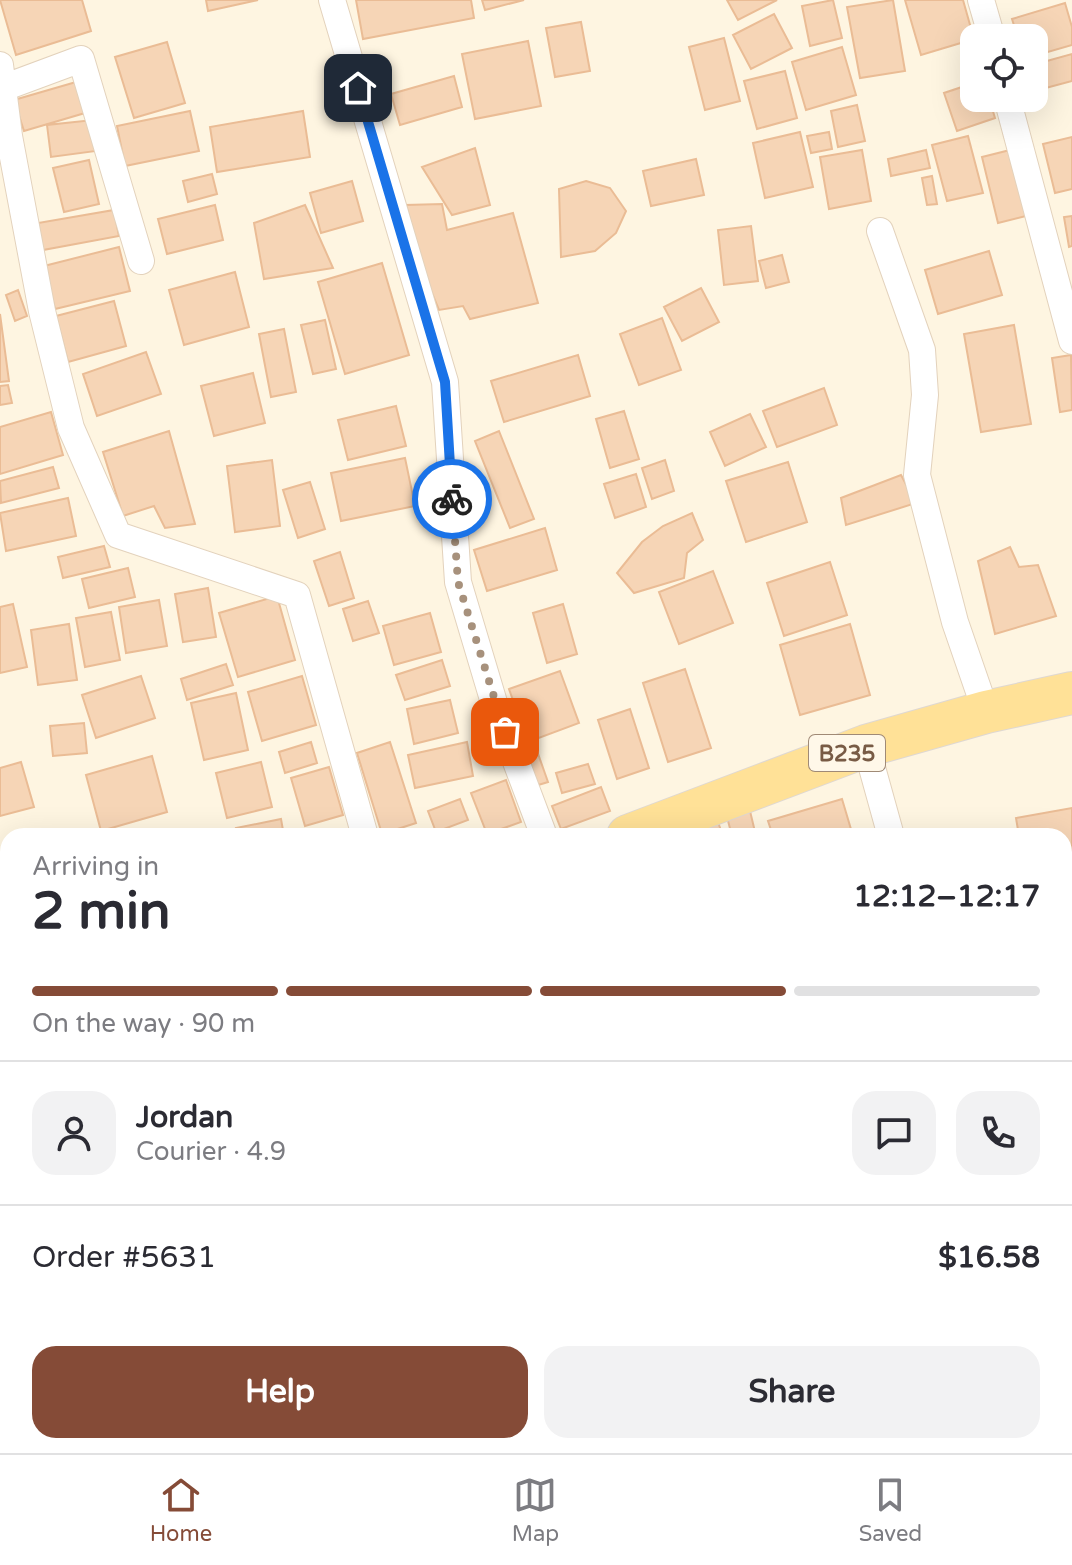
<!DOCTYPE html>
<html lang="en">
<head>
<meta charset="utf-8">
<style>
	body { margin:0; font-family:"Varela Round",sans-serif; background:#f2f2f3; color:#2b2b33; height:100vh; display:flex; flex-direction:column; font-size:30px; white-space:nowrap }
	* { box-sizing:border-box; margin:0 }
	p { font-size:26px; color:#7c7c81 }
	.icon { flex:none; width:44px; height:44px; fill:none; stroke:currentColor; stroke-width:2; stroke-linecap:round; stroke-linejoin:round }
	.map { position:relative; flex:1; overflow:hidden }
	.side { position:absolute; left:0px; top:828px; width:1072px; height:626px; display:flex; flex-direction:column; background:#fff; border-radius:24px 24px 0 0; box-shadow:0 8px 32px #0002 }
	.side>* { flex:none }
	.buttons { position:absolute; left:960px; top:24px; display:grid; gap:16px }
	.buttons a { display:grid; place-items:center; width:88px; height:88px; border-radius:16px; background:#fff; box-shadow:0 8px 32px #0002; font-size:40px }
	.pin { position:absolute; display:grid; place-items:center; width:68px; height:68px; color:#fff; margin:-34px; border-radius:16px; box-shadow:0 4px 12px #0006 }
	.courier { position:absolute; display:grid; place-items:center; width:80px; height:80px; margin:-40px; border:6px solid #1a73e8; border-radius:50%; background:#fff; color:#222; box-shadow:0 2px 10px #0007 }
	.head em { font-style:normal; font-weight:700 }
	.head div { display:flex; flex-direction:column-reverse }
	.head { display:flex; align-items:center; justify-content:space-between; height:136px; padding:0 32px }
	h1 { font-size:52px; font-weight:700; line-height:60px }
	.bar { display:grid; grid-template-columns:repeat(4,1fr); gap:12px 8px; align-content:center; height:96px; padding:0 32px }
	.bar i { height:10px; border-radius:6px; background:#e1e1e2 }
	.bar .selected { background:#854b37 }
	.bar p { grid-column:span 4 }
	.line { display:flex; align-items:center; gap:20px; padding:0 32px; border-top:2px solid #e1e1e2 }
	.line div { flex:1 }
	.round { display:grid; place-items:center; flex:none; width:84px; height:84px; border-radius:24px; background:#f2f2f3 }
	.action { display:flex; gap:16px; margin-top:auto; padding:16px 32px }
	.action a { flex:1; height:92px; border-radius:24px; background:#854b37; color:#fff; font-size:32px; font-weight:700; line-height:92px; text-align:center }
	.action a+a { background:#f2f2f3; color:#2b2b33 }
	.dock { display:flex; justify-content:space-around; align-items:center; height:112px; border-top:2px solid #e1e1e2; background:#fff; font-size:22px; color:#7c7c81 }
	.dock a { display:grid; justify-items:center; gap:4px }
	.dock .selected { color:#854b37 }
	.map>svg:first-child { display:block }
</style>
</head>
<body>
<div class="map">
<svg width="1072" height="1453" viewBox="0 0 1072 1453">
	<rect width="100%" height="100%" fill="#fef5e1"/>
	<!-- building -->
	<path fill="#f6d5b6" stroke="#eabc95" stroke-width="2" d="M0,0H82L91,31L16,55Z
		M206,0H258L208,11Z
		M356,0H471L474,18L363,39Z
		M482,0H524L485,10Z
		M727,0H777L738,20Z
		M833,0L842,38L810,46L802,6Z
		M893,0L905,71L860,78L847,7Z
		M905,0H963L974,39L921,55Z
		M1065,3L1072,27V45L1034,56V38H1018L1012,19Z
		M774,14L792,48L751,69L733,35Z
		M581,22L590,71L555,77L546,28Z
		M724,38L740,101L705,110L689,47Z
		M528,41L541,106L475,119L462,54Z
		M167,42L185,103L134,118L115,57Z
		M842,47L856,95L806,110L792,62Z
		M1072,54V81L1042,89L1036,64Z
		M785,71L797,118L757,129L744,81Z
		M454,76L462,107L400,125L391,94Z
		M76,82L85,113L24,131L14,100Z
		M974,83V98H989L995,118L957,131L944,93Z
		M857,105L865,141L838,147L831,111Z
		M190,111L199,151L125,166L117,126Z
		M303,111L310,157L217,172L210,127Z
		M93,120L96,151L51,157L47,125Z
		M800,132L813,187L765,198L753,143Z
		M829,132L832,149L811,153L807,136Z
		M968,136L983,193L947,201L932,145Z
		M1072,137V189L1055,193L1043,144Z
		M475,148L490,205L452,215L422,167Z
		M1014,149L1030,215L998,223L982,157Z
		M862,150L871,201L829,209L820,157Z
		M926,150L930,168L891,176L888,159Z
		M696,159L704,195L651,206L643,171Z
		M89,160L99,204L64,212L53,168Z
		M212,174L217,194L188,202L183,181Z
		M932,176L937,204L927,205L922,178Z
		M352,181L363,221L321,233L310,193Z
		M586,181L610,188L626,211L616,233L595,251L561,257L559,189Z
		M442,204L447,230L513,213L538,303L470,319L463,306L439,310L426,279L406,205Z
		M215,205L223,240L167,254L158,219Z
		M305,205L333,268L264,279L254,223Z
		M114,210L119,236L43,250L38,223Z
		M1072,216V246L1069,247L1064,217Z
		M751,226L758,281L724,285L718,230Z
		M119,247L130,291L55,309L44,266Z
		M989,251L1002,295L938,314L925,270Z
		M782,255L789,282L766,288L759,261Z
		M382,263L409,355L345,374L318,282Z
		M235,272L249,327L184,345L169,290Z
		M701,288L719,322L682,341L664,307Z
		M18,290L27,316L15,321L6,295Z
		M114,301L126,346L68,362L56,316Z
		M0,314L9,381L0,382Z
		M662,318L681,370L639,385L620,334Z
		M325,320L336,369L313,374L301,325Z
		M1014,325L1031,424L981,432L964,334Z
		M284,329L296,392L271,397L259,334Z
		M146,352L161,394L97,416L83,374Z
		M578,355L590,396L504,422L491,381Z
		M1071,355L1072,410L1060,412L1052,358Z
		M253,373L265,423L214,436L201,386Z
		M8,385L12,403L0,405V386Z
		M824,388L837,425L777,447L763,411Z
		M396,406L406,446L348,460L338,420Z
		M624,411L639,459L610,468L596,419Z
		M51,412L63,455L0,474V427Z
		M750,414L766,447L725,466L710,432Z
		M169,431L195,524L165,528L154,506L123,516L103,452Z
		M499,431L534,519L510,528L475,441Z
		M405,458L415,506L341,521L331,473Z
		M272,460L280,526L235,532L227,466Z
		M665,460L674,491L652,499L642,468Z
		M788,462L807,522L746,542L726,481Z
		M53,467L59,488L1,503L0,481Z
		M636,474L646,507L615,518L604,484Z
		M901,475L916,503L846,525L841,498Z
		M310,482L325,529L298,538L283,490Z
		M68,498L76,536L6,551L0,513Z
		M692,513L703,540L687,553L684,578L634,593L617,573L642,542L663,526Z
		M545,528L557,570L487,591L474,550Z
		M104,546L110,567L63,578L58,557Z
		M1010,547L1019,567L1038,565L1056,616L995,634L978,561Z
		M340,552L354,598L329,606L314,561Z
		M830,562L847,615L784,636L767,583Z
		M128,568L135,597L89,608L82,579Z
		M713,571L733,623L679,644L659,592Z
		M208,588L216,637L183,642L175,594Z
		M277,596L295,660L238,677L219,613Z
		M159,600L167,646L126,653L119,607Z
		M368,601L379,633L353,641L343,609Z
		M13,604L27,667L0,673V607Z
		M563,604L577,654L547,663L533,613Z
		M111,612L120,660L85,667L76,618Z
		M430,613L441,652L394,665L383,626Z
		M69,624L77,680L38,685L31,630Z
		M850,624L870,695L800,715L780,645Z
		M442,660L450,686L405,700L396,675Z
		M226,664L233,685L187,700L181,679Z
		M685,669L711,748L668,762L643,683Z
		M560,671L579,723L528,742L509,689Z
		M141,676L155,718L96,738L82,695Z
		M302,676L316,725L262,741L248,692Z
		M236,693L248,750L204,760L191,703Z
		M450,700L458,733L414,744L407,709Z
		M630,709L649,768L617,779L598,720Z
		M84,723L87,753L53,756L50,726Z
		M311,742L317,763L285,773L279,752Z
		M390,742L416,823L382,834L357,753Z
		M467,742L473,776L415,788L408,755Z
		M536,748L548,782L535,786L523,753Z
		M152,756L167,812L101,831L86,775Z
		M21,762L34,807L0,816V768Z
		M261,762L272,807L227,818L216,773Z
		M588,764L595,784L562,793L556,773Z
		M329,767L343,815L305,826L291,778Z
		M506,780L521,822L487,834L471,793Z
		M601,787L610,811L561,829L552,806Z
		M460,799L468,820L436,832L428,811Z
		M842,799L853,836H773L768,821Z
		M1072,808V916L1064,918V836H1019L1016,818Z
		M750,811L756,836H732L727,817Z
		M715,814L723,836H676Z
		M281,819L284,836H238L236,828Z
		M8,988V1018L0,1019V990Z
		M8,1026V1076L0,1078V1028Z
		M1072,1045V1166L1064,1167V1046Z
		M8,1210V1258L0,1239V1214Z
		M1072,1260V1329L1064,1331V1262Z
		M8,1321V1401L0,1404V1324Z
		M1072,1384V1453L1064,1424V1386Z
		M129,1446H163L167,1453H115Z
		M319,1446H340L343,1453H303Z
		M395,1446H436L439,1453H398Z
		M498,1446H535L521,1453H502Z
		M812,1446H837L838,1453H813Z
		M871,1446H932L933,1450L872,1453Z
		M966,1446H1014L1016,1453H968Z"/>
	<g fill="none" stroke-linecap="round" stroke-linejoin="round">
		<defs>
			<path id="street" d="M332,0L445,382L458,582L495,706L544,836
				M981,0L992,38
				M0,65L9,136L42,311L71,428L118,535L297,595L365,836
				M0,89L81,59L141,261
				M1007,98L1072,341
				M880,231L922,350L925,395L917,475L955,622L986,712
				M866,746L891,836
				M212,1446L215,1453
				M451,1446L454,1453
				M776,1446L778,1453
				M1054,1446L1056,1453"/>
			<path id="primary" d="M628,836L866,746L986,712L1072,693
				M0,1137L8,1133"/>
		</defs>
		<!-- street casing -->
		<use href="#street" stroke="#e3d2bc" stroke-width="28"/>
		<!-- primary casing -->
		<use href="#primary" stroke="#dfd8d2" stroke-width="44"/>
		<!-- street -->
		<use href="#street" stroke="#fff" stroke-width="26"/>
		<!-- primary -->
		<use href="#primary" stroke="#ffe197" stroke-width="42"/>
	</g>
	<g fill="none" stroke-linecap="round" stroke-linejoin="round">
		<!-- done -->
		<path stroke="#a7917c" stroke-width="8" stroke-dasharray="0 14.4" d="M452,499L458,582L505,732"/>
		<!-- route -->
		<path stroke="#1a73e8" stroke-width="10" d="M358,88L445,382L452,499"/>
	</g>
	<g text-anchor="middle" stroke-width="7" stroke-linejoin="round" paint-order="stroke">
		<!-- shield labels -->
		<rect fill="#fff8e9" stroke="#a08a76" stroke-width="2" x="809" y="735" width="76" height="36" rx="6"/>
		<g font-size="22" font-weight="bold" fill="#785b45">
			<text x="847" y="761">B235</text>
		</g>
	</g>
</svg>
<div class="buttons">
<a><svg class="icon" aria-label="locate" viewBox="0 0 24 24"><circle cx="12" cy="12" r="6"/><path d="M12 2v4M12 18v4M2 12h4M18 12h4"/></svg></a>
</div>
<div class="pin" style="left:505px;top:732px;background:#ea580c"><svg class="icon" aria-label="bag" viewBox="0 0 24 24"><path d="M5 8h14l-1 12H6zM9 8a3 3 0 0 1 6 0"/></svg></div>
<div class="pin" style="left:358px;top:88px;background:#1f2937"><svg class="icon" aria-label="home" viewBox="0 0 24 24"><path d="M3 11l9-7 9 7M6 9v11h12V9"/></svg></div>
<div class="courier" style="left:452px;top:499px"><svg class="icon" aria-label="bike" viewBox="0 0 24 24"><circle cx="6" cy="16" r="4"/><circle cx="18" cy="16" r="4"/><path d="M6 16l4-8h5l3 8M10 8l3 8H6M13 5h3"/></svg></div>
<section class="side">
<div class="head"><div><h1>2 min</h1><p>Arriving in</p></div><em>12:12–12:17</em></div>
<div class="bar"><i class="selected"></i><i class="selected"></i><i class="selected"></i><i></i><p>On the way · 90 m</p></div>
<div class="line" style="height:144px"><a class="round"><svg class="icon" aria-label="person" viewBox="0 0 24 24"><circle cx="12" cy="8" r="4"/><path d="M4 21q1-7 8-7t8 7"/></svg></a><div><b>Jordan</b><p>Courier · 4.9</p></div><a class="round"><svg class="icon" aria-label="chat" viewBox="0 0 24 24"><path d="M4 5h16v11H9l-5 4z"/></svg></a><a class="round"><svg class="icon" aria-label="phone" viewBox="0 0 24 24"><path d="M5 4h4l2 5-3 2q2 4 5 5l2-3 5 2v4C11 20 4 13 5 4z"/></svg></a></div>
<div class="line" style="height:104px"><div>Order #5631</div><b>$16.58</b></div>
<div class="action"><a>Help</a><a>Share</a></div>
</section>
</div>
<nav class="dock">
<a class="selected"><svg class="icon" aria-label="home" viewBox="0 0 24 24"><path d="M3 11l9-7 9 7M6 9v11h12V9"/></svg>Home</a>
<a><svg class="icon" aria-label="map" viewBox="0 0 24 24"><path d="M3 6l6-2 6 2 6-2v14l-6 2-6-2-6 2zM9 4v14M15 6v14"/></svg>Map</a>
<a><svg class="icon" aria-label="saved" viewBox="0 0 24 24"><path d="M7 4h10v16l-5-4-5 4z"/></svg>Saved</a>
</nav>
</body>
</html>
